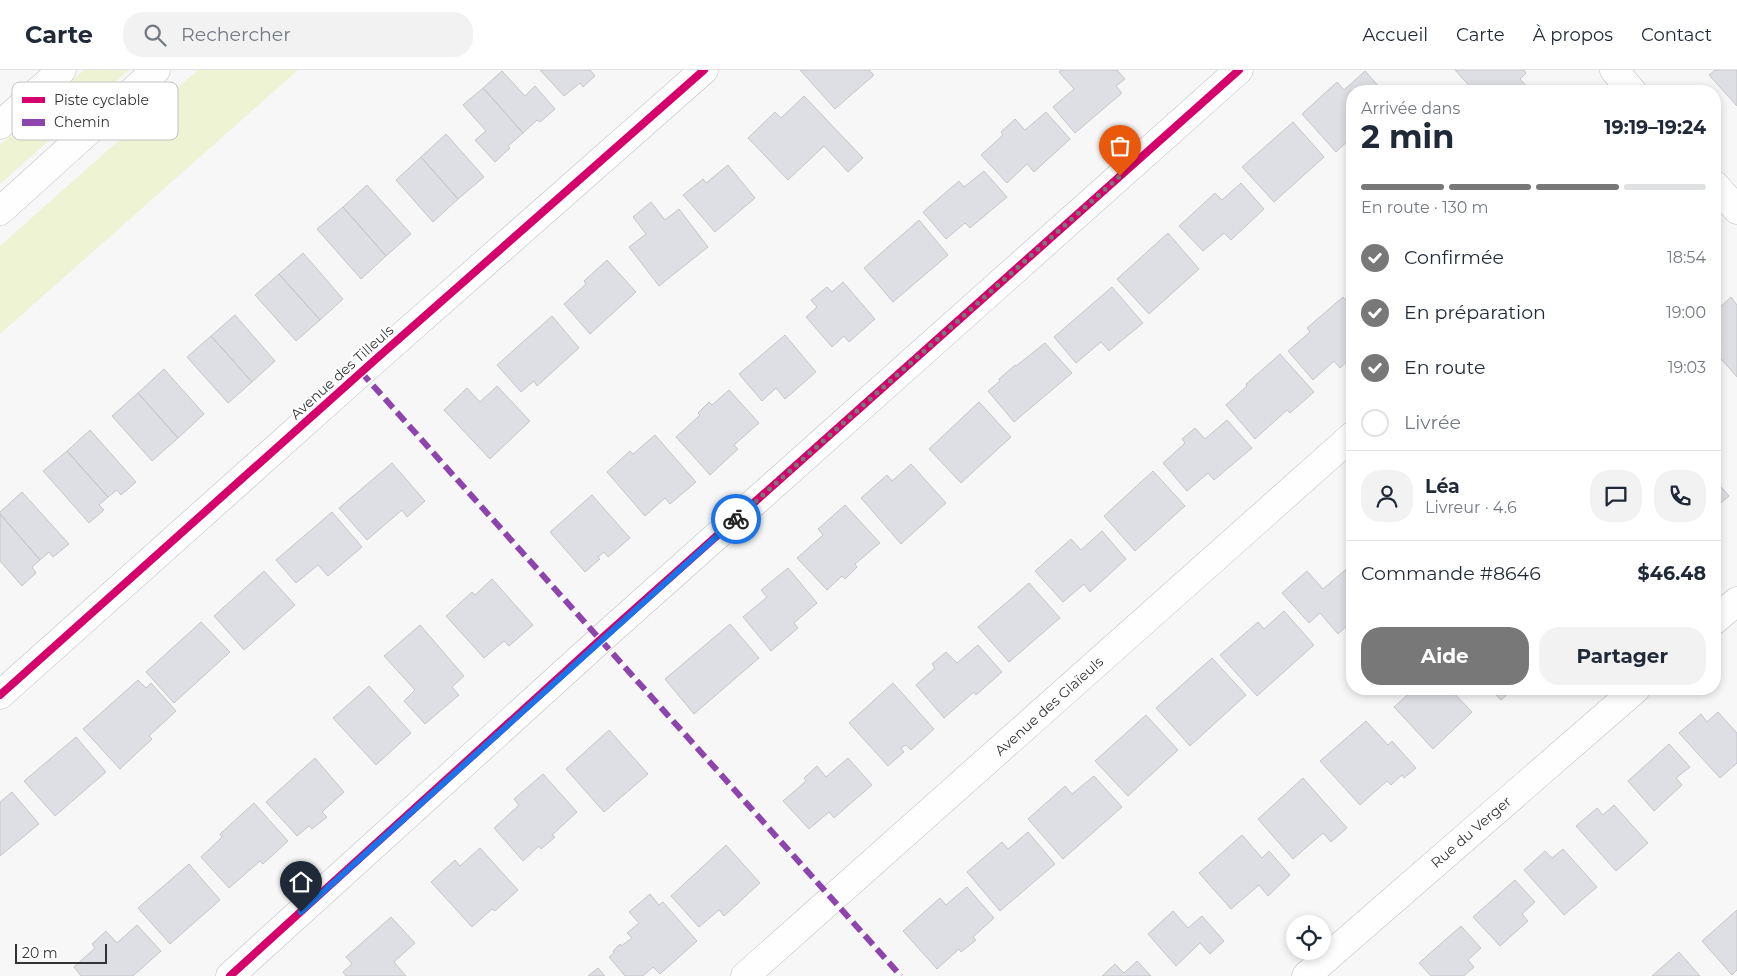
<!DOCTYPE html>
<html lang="fr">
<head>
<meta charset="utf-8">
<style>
	body { margin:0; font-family:Montserrat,sans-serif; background:#f2f2f3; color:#1f2937; height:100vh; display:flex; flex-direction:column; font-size:19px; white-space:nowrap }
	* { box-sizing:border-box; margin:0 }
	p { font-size:16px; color:#747a83 }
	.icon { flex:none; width:28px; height:28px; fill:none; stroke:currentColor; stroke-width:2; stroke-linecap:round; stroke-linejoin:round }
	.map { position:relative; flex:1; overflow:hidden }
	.sheet { position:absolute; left:1346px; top:15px; width:375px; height:610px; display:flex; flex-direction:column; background:#fff; border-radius:20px; box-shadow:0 2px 8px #0003 }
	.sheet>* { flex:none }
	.tools { position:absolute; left:1286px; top:845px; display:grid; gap:10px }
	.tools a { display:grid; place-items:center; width:45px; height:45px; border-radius:50%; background:#fff; box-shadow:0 2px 8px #0003; font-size:25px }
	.scale { position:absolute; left:15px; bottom:12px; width:92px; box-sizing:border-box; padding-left:5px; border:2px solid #333334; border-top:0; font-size:14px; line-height:18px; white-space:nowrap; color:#333334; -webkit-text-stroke:4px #fff; paint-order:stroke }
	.pin { position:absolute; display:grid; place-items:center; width:42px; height:42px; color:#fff; margin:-51px -21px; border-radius:50% 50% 50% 0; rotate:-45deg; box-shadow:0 0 5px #0007 }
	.pin .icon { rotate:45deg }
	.courier { position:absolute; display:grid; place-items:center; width:50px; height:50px; margin:-25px; border:4px solid #1a73e8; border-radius:50%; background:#fff; color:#222; box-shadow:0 1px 6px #0007 }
	.headline em { font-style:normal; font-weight:700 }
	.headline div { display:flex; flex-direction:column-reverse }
	.headline { display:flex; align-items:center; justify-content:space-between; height:85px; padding:0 15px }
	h1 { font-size:32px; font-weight:700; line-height:38px }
	.bar { display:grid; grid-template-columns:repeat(4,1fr); gap:8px 5px; align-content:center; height:60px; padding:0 15px }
	.bar i { height:6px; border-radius:4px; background:#e0e1e3 }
	.bar .active { background:#787879 }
	.bar p { grid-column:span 4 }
	.line { display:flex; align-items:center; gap:12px; padding:0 15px; border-top:1px solid #e0e1e3 }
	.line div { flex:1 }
	.round { display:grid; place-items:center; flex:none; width:52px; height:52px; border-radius:20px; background:#f2f2f3 }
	ol { padding:0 15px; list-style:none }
	li { display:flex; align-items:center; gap:15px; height:55px }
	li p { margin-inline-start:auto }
	li .icon { padding:5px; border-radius:50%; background:#787879; color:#fff; stroke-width:4 }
	li:last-child { color:#747a83 }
	li i { width:28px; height:28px; border:2px solid #e0e1e3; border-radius:50% }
	.button { display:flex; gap:10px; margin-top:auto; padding:10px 15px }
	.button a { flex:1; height:58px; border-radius:20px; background:#787879; color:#fff; font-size:20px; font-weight:700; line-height:58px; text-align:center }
	.button a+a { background:#f2f2f3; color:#1f2937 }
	header { display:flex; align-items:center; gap:30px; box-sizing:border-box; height:70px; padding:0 25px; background:#fff; border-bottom:1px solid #e0e1e3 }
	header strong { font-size:24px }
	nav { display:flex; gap:28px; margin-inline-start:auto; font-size:18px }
	.search { width:350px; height:45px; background:#f2f2f3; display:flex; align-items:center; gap:12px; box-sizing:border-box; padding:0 18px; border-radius:20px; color:#747a83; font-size:19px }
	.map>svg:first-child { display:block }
</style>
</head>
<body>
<header>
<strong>Carte</strong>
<div class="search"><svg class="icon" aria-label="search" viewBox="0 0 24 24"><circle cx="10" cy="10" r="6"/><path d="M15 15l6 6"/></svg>Rechercher</div>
<nav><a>Accueil</a><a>Carte</a><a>À propos</a><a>Contact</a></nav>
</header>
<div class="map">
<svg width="1737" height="906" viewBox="0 0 1737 906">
	<rect width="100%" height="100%" fill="#f7f7f8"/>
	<!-- green -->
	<path fill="#edf3d3" d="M84,0H129L0,114V75Z
		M198,0H298L0,264V176Z"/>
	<!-- building -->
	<path fill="#dedee5" stroke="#c6c6c6" d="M540,0H590L595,6L583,17L580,13L564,26Z
		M800,0H869L874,5L835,39Z
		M1061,0H1117L1125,9L1116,16L1122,23L1075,63L1053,37L1074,19L1059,2Z
		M1455,0H1524L1526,3L1520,9L1531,21H1474Z
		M1715,0H1737V36L1709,5Z
		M502,1L525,26L535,16L555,39L540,52L537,50L523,63L483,18Z
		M1365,1L1383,21H1352V67L1336,82L1302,44L1337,12L1344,20Z
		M483,18L523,63L508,76L510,78L495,92L475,70L486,61L463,35Z
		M804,26L863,88L848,102L824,76L788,110L748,68L775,42L781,48Z
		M1046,42L1070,69L1034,102L1027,94L1007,113L981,85L1003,65L1001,62L1015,49L1025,60Z
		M1293,52L1324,87L1274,132L1242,97Z
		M446,64L484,107L458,129L421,87Z
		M421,87L458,129L433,152L396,110Z
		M728,95L755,128L715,162L683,125L703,109L706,113Z
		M984,101L1007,127L970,158L965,153L946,169L923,142L959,111L964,117Z
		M1241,113L1264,139L1231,170L1224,163L1203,181L1179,156L1215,123L1222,130Z
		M367,115L411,164L386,186L343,137Z
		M651,132L665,150L679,139L708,177L659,216L629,177L646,164L633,147Z
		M343,137L386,186L361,209L317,159Z
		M919,150L948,185L893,232L864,198Z
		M1168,163L1199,199L1149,244L1117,209Z
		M303,183L343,229L320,250L279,204Z
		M607,190L636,222L590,264L564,234L586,214L584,211Z
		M279,204L320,250L296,271L255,225Z
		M843,212L875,249L849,272L844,266L832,277L806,247L817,237L811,230L827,217L832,222Z
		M1112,217L1143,253L1109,281L1101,272L1076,293L1054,267Z
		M1343,227L1352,238V287L1340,298L1334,291L1313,310L1288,281L1310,262L1307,258Z
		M1731,227L1737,235V307L1715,282V278L1721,272L1715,264V242Z
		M235,245L275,291L252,312L211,266Z
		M552,246L579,278L537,316L534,311L521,322L497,295Z
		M785,265L816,302L785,329L776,318L762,331L739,304Z
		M211,266L252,312L228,333L187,287Z
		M1045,273L1072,303L1014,352L988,321L1000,311L999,309L1015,295L1016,296Z
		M1280,284L1314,322L1290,343L1287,340L1255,369L1226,335L1247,316L1246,314Z
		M164,299L204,344L178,368L138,323Z
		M497,316L530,351L490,389L444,340L467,318L480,332Z
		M729,320L759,353L734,375L738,379L710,405L676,367L700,345L698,343L709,332L712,335Z
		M138,323L178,368L152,391L112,346Z
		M979,332L1011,367L961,413L929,379Z
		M1227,350L1252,378L1214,410L1208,403L1187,421L1163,393L1185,373L1182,369L1195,358L1205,369Z
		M90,360L136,412L121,425L117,420L108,427L67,381Z
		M655,365L696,412L670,434L665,428L645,446L607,402L630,381L633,384Z
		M67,381L108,427L99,435L104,440L89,453L43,401Z
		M392,393L425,431L407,447L402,440L367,470L339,438Z
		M911,394L946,433L901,474L861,428L887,405L892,411Z
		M1153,401L1185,436L1135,481L1104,446Z
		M1715,410L1729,426L1715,438Z
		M22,422L69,474L53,487L49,482L40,490L0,444V442Z
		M592,425L630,468L608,487L604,482L598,487L600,489L585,502L550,462Z
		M845,435L880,473L855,494L857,497L845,509L842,506L827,520L797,488L823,465L818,459Z
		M332,442L362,477L328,506L318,495L296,513L276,490Z
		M0,444L40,490L32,497L36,503L22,516L0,491Z
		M1102,461L1126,489L1090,522L1084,514L1063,532L1035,501L1071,469L1081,480Z
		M1351,495L1352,497V551L1338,564L1320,543L1309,553L1282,523L1307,501L1323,519Z
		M788,498L817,533L794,553L798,558L771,581L743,547L767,527L761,520Z
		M264,501L295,535L244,580L214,546Z
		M492,509L533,555L509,576L504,571L484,588L446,546L472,522L475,525Z
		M1029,513L1060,548L1009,592L978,557Z
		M1284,541L1314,575L1257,626L1220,585L1258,552L1264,559Z
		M201,552L230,582L174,633L146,602Z
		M730,554L759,588L694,644L665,609Z
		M420,555L464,606L452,617L459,625L425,654L404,631L415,620L384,586Z
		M978,575L1002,602L976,625L974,622L944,648L916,615L935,598L932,594L946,582L957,593Z
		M1212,588L1246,625L1190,676L1156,638Z
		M138,610L146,618L151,613L176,641L149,666L152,669L120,699L83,659Z
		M893,613L934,659L911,680L906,675L901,678L904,682L888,696L849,653Z
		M369,616L411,663L376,695L333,648Z
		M1414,619H1450L1472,642L1433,679L1394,637Z
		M1490,619H1513L1501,630Z
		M1718,642L1737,663V693L1720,708L1679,663L1701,644L1707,652Z
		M1146,645L1178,680L1128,726L1095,691Z
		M1366,651L1388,675L1392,671L1416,698L1404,708L1402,705L1391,715L1387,711L1360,735L1320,691Z
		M609,660L648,704L604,742L566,699Z
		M76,667L106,702L55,746L24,711Z
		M1669,674L1690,697L1676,708L1682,715L1654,741L1628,711Z
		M315,688L344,722L322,742L327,747L312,759L309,756L297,766L266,732Z
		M848,688L872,715L834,748L829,742L809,759L783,731L806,711L804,708L817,696L826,707Z
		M543,704L577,742L552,765L555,767L541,779L539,776L523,791L494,758L519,735L514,729Z
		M1094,706L1122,737L1063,789L1028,749L1065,716L1072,724Z
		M1303,708L1347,758L1331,772L1323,763L1293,789L1258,749Z
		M12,722L39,754L0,786V732Z
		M254,733L288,771L263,794L260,791L229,818L201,787L222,767L220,764Z
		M1614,735L1648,773L1616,801L1576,756L1597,738L1603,745Z
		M1028,762L1055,794L1000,841L967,802L1002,772L1008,779Z
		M1242,765L1262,788L1269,781L1290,805L1268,826L1259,815L1231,839L1199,803Z
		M726,775L760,813L724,846L719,840L699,857L671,826Z
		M480,778L518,820L495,841L492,839L472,857L431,812L455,790L460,796Z
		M1563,779L1597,817L1564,845L1524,800L1545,781L1552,788Z
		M189,794L220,830L170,874L138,838Z
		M1515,810L1535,832L1522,844L1528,851L1500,876L1473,847Z
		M967,817L994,848L973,867L976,870L961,882L959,879L937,899L903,861L940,828L946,835Z
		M650,824L659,835L663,832L697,871L660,904L653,897L643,906H625L609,887L614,883L613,881L620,874L621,876L632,868L627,863L639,853L629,842Z
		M1737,840V900L1732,905L1702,871Z
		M1173,841L1188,858L1202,846L1224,871L1210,884L1200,873L1176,896L1148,864Z
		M391,847L415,873L394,892L406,906H346L343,902L352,894L346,887Z
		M137,855L161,881L133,906H81L74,897L95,878L92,874L106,861L117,873Z
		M1461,856L1481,878L1468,890L1474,897L1464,906H1431L1419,893Z
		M1679,882L1700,906H1652Z
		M1137,891L1151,906H1102L1115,894L1124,903Z
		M598,898L605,906H588Z"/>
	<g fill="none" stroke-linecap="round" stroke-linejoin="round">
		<defs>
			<path id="minor" d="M1614,0L1632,21
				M1715,115L1737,140
				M1715,550L1737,531
				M0,625L376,289L704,0
				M230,906L600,570L1239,0
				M745,906L1352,366
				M1306,906L1636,619"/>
			<path id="highway" d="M0,55L62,0
				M0,141L156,0"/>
		</defs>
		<!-- minor casing -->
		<use href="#minor" stroke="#bebebe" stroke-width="29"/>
		<!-- highway casing -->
		<use href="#highway" stroke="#bebebe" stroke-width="29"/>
		<!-- minor -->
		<use href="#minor" stroke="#fefefe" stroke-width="28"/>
		<!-- highway -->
		<use href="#highway" stroke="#fefefe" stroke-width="28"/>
		<!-- quiet -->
		<path stroke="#8e44ad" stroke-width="6" stroke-dasharray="12 6" stroke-linecap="butt" d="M361,302L901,906"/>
		<defs>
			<path id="cycleway" d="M0,625L376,289L704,0
				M230,906L600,570L1239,0"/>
		</defs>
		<!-- cycleway casing -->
		<use href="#cycleway" stroke="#fff" stroke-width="11"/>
		<!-- cycleway -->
		<use href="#cycleway" stroke="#d6006c" stroke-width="8"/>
	</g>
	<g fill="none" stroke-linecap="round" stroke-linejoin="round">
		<!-- done -->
		<path stroke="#787879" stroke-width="5" stroke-dasharray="0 9" d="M736,449L1120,106"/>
		<!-- route -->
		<path stroke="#1a73e8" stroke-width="6" d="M301,842L736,449"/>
	</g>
	<g text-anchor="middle" stroke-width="4" stroke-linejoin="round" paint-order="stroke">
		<!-- street labels -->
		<g font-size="14" fill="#333334" stroke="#fff">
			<text transform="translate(342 302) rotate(-42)" y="5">Avenue des Tilleuls</text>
			<text transform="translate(1049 636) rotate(-42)" y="5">Avenue des Glaïeuls</text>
			<text transform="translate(1471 762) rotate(-41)" y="5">Rue du Verger</text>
		</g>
	</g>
	<!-- legend -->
	<rect x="12" y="12" width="166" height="58" rx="8" fill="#fff" stroke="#c2c2c2" stroke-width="1"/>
	<rect x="22" y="27" width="23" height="6" fill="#d6006c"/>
	<rect x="22" y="49" width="23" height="7" fill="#8e44ad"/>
	<g font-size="14" fill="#333334">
		<text x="54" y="35">Piste cyclable</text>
		<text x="54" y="57">Chemin</text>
	</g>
</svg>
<div class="tools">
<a><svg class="icon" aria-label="locate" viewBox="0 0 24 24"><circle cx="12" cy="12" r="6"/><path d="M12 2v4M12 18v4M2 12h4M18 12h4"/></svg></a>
</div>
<div class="scale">20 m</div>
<div class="pin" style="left:1120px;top:106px;background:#ea580c"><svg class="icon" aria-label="bag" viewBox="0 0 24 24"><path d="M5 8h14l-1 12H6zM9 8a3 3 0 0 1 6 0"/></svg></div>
<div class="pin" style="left:301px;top:842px;background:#1f2937"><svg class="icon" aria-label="home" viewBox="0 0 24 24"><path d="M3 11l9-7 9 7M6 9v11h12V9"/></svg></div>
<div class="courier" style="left:736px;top:449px"><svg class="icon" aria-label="bike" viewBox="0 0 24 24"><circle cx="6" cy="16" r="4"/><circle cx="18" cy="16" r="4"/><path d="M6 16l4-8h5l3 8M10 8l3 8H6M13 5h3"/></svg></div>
<section class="sheet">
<div class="headline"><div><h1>2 min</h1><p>Arrivée dans</p></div><em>19:19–19:24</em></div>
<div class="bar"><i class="active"></i><i class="active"></i><i class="active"></i><i></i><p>En route · 130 m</p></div>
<ol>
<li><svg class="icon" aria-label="check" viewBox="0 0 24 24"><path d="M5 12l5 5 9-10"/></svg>Confirmée<p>18:54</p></li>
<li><svg class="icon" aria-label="check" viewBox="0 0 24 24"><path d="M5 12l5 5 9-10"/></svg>En préparation<p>19:00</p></li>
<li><svg class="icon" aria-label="check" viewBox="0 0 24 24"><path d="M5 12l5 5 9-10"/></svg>En route<p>19:03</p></li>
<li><i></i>Livrée</li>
</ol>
<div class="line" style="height:90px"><a class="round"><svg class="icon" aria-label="person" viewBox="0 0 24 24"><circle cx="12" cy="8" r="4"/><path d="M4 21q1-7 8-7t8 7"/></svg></a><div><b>Léa</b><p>Livreur · 4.6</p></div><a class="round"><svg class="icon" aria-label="chat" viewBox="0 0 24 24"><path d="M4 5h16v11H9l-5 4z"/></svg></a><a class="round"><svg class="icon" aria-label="phone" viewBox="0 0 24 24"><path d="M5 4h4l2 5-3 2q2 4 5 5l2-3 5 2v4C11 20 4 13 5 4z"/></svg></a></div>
<div class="line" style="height:65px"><div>Commande #8646</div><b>$46.48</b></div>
<div class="button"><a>Aide</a><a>Partager</a></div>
</section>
</div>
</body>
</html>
